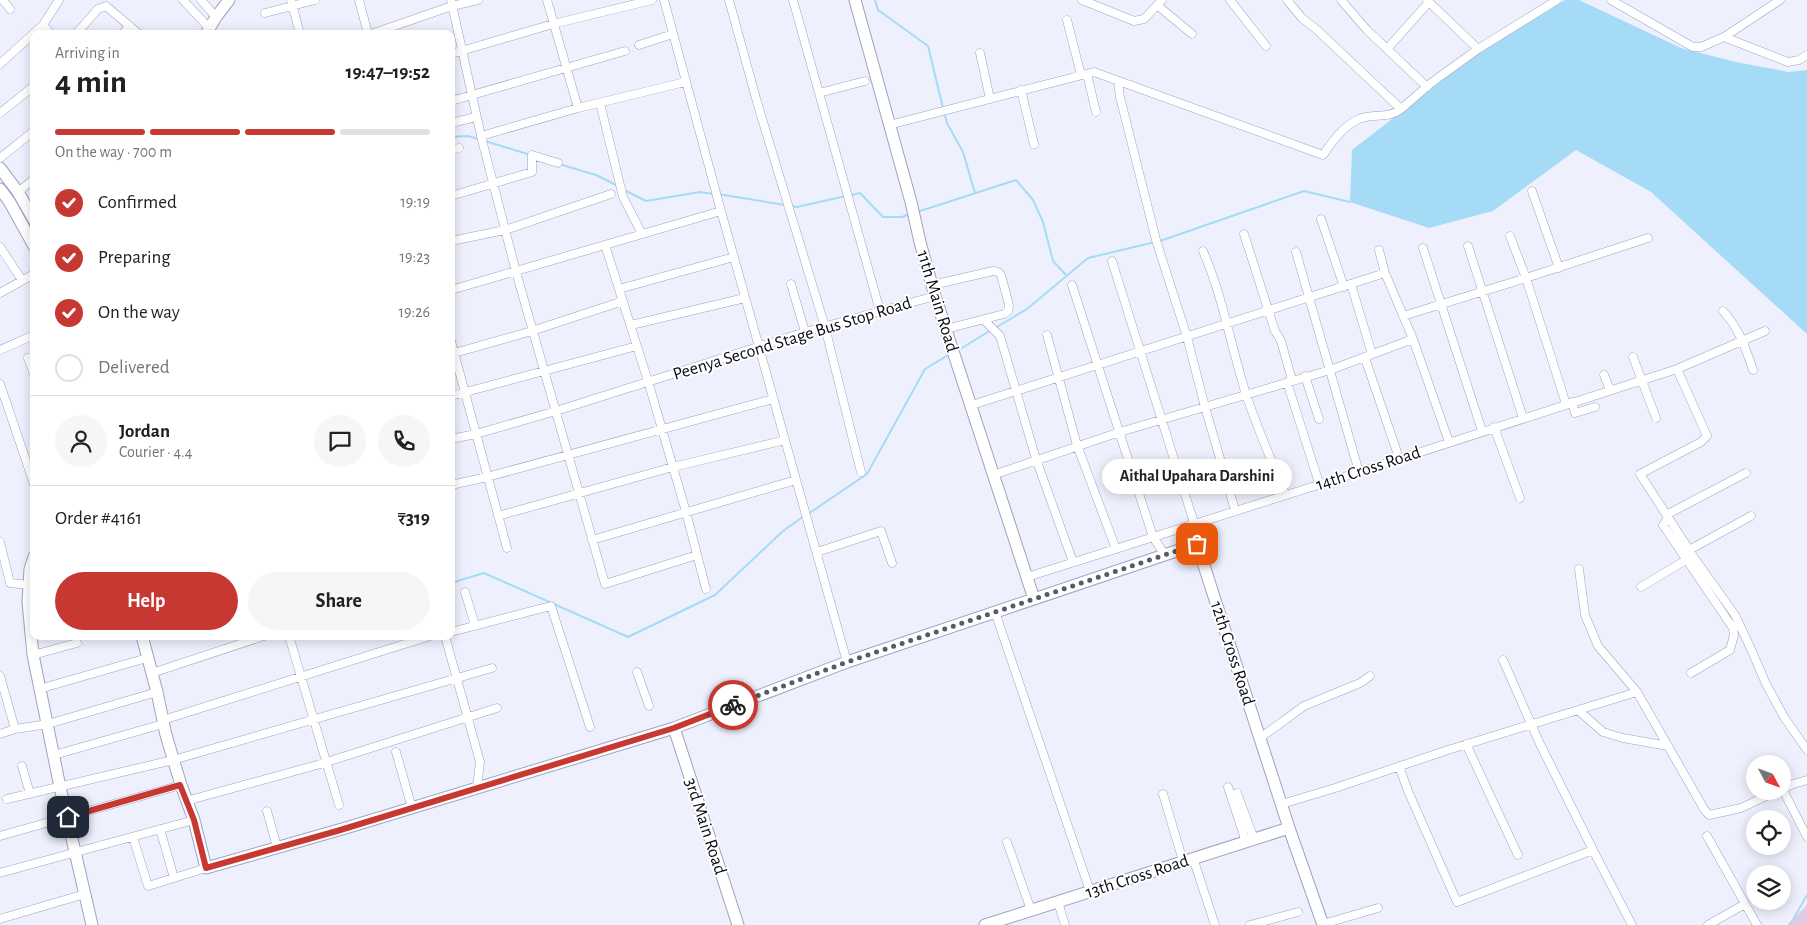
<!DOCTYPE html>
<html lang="en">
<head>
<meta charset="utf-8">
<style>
	body { margin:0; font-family:"Alegreya Sans",sans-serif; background:#f6f6f6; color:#202124; height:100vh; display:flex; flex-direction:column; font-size:19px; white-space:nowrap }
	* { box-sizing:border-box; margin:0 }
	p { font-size:16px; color:#757577 }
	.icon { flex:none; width:28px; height:28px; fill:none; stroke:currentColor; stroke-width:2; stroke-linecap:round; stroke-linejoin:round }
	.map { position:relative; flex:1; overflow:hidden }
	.sheet { position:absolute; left:30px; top:30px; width:425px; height:610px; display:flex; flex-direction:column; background:#fff; border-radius:10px; box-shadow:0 2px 12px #0003 }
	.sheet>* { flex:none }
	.needle { width:32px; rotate:131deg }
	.tools { position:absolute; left:1746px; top:755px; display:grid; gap:10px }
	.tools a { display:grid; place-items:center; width:45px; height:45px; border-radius:50%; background:#fff; box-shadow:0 2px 12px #0003; font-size:25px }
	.pin { position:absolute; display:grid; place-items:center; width:42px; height:42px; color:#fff; margin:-21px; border-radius:10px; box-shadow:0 2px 8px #0006 }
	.courier { position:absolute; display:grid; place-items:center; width:50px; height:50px; margin:-25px; border:4px solid #c73833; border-radius:50%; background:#fff; color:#222; box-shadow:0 1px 6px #0007 }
	.bubble { position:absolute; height:35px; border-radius:18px; background:#fff; box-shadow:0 2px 12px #0003; font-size:16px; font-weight:600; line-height:35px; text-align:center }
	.headline em { font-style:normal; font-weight:600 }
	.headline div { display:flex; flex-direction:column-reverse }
	.headline { display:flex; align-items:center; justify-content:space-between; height:85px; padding:0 25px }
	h1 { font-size:32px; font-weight:600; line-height:38px }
	.bar { display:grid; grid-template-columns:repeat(4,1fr); gap:8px 5px; align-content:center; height:60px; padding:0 25px }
	.bar i { height:6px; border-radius:4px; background:#e0e0e0 }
	.bar .current { background:#c73833 }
	.bar p { grid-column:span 4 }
	.line { display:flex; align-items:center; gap:12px; padding:0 25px; border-top:1px solid #e0e0e0 }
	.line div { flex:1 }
	.round { display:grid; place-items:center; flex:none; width:52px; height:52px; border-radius:26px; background:#f6f6f6 }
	ol { padding:0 25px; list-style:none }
	li { display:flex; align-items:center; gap:15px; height:55px }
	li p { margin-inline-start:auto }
	li .icon { padding:5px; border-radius:50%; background:#c73833; color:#fff; stroke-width:4 }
	li:last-child { color:#757577 }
	li i { width:28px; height:28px; border:2px solid #e0e0e0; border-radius:50% }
	.cta { display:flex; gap:10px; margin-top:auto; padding:10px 25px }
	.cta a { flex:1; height:58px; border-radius:30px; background:#c73833; color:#fff; font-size:20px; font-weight:600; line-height:58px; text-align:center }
	.cta a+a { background:#f6f6f6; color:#202124 }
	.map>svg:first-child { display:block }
</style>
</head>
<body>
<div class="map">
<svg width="1807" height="925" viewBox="0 0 1807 925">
	<rect width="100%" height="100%" fill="#eef1fd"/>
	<!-- green -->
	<path fill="#dfcbe4" d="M1807,904V925H1787L1805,907Z"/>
	<!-- water -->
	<path fill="#a5dbf6" d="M1565,0H1579L1681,48L1736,62L1789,72L1807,70V334L1651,192L1576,150L1493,211L1429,228L1350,202L1352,150L1471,58Z"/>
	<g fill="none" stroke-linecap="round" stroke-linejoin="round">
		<!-- stream -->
		<path stroke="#a5dbf6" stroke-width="2" d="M875,0L878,10L928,46L943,108
			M944,112L947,123L963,152L975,193
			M451,137L468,136L478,139
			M485,141L531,155
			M559,164L596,175L618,186
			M624,190L646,201L700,192L713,194
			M718,194L785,205
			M851,195L860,193L883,217H902L910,214
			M792,206L797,207L846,196
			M917,212L1016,180L1033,200L1043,222L1053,261L1067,276
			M1160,241L1304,191L1350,202
			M995,328L1027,309L1088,258L1155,242
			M957,351L991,330
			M808,514L867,474L925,369L950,354
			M451,583L484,573L628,637L715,595L783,531L804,516
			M1790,925L1807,895"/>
		<defs>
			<path id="street" d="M3,0L10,9
				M183,0L210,29
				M201,0L216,17
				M291,0L300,34
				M359,0L368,34
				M451,0L481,136L516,272L605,584L697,555
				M547,0L578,108
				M664,0L721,211L847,662
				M729,0L757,102L825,327L861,472
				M793,0L880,311
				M1082,0L1134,21L1144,19L1162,0
				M1230,0L1266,46
				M1341,0L1367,30L1427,87
				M1427,0L1478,49
				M1611,0L1693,47H1701L1724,37L1788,62L1799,60L1807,55
				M1157,5L1192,34
				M265,13L315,0
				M1067,20L1081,75
				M43,25L51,34
				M76,34L98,9L106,6L139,34
				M122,34L130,26
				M371,34L452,6L478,0
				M1724,37L1780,0
				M639,45L673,34
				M1387,49L1429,2
				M980,53L990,99
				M451,54L553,24L652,0
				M0,64L43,25L59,0
				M1087,74L1096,112
				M1118,81L1120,97L1156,240L1187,337L1205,407L1235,510
				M1021,90L1034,144
				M819,93L865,81
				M451,101L625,51
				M600,103L623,197L642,234
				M1401,109L1431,83L1478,49L1557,0
				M0,113L34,86
				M451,123L476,117
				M889,125L1094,72L1323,155C1333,141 1343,126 1359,119C1373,113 1389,119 1401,109L1316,29L1302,18L1287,0
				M481,136L578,108L685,82
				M451,150L459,148
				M0,158L34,131
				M1532,191L1559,268
				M18,192L34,179
				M451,196L532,172V155L558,163
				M1321,219L1344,287
				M1244,234L1275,331L1281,341L1292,380
				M1510,236L1526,278L1566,404
				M451,241L505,230L611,194
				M605,245L648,381L686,512L706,589
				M1468,246L1523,418
				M0,247L22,280
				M1423,248L1482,431
				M1379,250L1385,273L1413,339L1449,442
				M1203,251C1223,297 1231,347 1246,394C1257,428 1272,461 1285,494
				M1296,252L1359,472
				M1112,261L1194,523
				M791,284L805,332
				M1351,284L1372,354
				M932,285L993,271L998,272L1001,275L1009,305L1008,311L1004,314L946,329
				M1072,285L1153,537L1165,555
				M619,289L734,257
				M451,290L721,211
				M0,293L34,274
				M1723,311C1739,328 1746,349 1753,370
				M1403,316L1526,278L1648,238
				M984,320L1000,336L1036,459L1073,562
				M631,325L745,298
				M1047,335L1077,445L1116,549
				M451,341L507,548
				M0,350L34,335
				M451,354L532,331L623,301
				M1633,357L1656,418
				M28,358L34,374
				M1365,358L1399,458
				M1677,369L1707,436L1701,442L1640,474L1695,559L1735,615L1751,649L1766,684L1784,717L1807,750
				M1604,375L1610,390
				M1305,376L1319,419
				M1287,382L1319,483
				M0,384L34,484
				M451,396L637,346
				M1572,402L1575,413L1595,407
				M972,405L1385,273
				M1494,427L1520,498
				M451,439L476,434L556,411L805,332L935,296
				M993,475L1120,432L1330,370L1413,339
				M451,485L487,477L773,399
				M1666,515L1746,473
				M498,516L673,467L785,440
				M1668,518L1663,525L1733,628L1734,635L1730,650L1691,673
				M592,540L796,480
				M0,542L10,583L29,585
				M1689,550L1751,516
				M817,552L881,531L892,563
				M1579,569L1585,615L1598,646L1637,692L1704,809L1709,815L1741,808L1777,791
				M1027,577L1359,472L1677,369L1765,331
				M1641,587L1686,560
				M465,592L475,625
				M995,612L1090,891
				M451,632L551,606L590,727
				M289,636L339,805
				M445,636L480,762L477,788
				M33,655L77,643
				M637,672L649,706
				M152,673L264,636
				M0,676L15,729
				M39,689L147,658
				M1578,710L1637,692
				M163,720L430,636
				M0,734L15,729L48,724L157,692
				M1260,738L1304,706L1360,683L1370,676
				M1466,744L1518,855
				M396,752L412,808
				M54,755L163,724
				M22,766L30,794
				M1399,766L1408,791L1457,902L1593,850L1540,744L1503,660
				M1228,787L1246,842
				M1782,790L1793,784L1807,780
				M1783,790L1807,837
				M1237,793L1254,839
				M1163,794L1183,861
				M7,799L173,760L492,668
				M186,801L317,765L497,708
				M1282,804L1335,788L1448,750L1578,710L1603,732L1623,738L1668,746
				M267,811L277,847
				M160,829L174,878
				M0,836L181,785
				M1707,836L1757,925
				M133,837L148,886L206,868
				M1007,842L1031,910
				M1593,850L1632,925
				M1193,858L1215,925
				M0,873L194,820
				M1058,902L1065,925
				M0,919L85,894
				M1323,924L1378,908
				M1250,925L1298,912
				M1708,925L1745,904"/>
			<path id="secondary" d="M855,0L911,202L920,242L935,296L1034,599
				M206,34L216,17L229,0
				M0,168L18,192L34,220
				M0,189L9,201L34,246
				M34,557L30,569L28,602L33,655L60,787L92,925
				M142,636L157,692L166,735L181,785L194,820L206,868L349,827L674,728L847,662L1197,544L1289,828L1323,925
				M674,728L738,925
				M985,925L1289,828"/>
		</defs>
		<!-- street casing -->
		<use href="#street" stroke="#9ca3c0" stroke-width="9"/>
		<!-- secondary casing -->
		<use href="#secondary" stroke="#9ca3c0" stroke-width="13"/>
		<!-- street -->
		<use href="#street" stroke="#fff" stroke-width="8"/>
		<!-- secondary -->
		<use href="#secondary" stroke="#fff" stroke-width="11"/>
	</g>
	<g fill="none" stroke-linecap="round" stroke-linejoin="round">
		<!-- done -->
		<path stroke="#585b66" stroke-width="5" stroke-dasharray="0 9" d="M733,705L847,662L1197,544"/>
		<!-- route -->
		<path stroke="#c73833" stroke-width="6" d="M68,817L180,785L194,820L206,868L337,831L674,728L733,705"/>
	</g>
	<g text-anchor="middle" stroke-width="4" stroke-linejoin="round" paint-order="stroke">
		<!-- street labels -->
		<g font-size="18" fill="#080a14" stroke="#fff">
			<text transform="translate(938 301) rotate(73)" y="6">11th Main Road</text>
			<text transform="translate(792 338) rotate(-17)" y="6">Peenya Second Stage Bus Stop Road</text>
			<text transform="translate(1368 468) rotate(-18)" y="6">14th Cross Road</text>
			<text transform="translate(1233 653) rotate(72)" y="6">12th Cross Road</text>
			<text transform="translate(706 826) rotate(72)" y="6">3rd Main Road</text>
			<text transform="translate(1137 876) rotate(-18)" y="6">13th Cross Road</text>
		</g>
	</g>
</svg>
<div class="tools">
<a><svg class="needle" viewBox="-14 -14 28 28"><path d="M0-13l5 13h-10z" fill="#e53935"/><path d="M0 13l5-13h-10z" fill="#757577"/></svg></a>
<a><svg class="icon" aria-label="locate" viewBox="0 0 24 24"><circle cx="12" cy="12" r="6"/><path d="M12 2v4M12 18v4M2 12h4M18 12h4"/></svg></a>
<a><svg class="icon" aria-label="layers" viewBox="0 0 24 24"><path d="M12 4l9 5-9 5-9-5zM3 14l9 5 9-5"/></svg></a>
</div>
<div class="pin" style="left:1197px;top:544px;background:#ea580c"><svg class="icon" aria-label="bag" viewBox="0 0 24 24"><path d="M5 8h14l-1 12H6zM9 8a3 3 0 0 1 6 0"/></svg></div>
<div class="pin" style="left:68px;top:817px;background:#1f2937"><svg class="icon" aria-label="home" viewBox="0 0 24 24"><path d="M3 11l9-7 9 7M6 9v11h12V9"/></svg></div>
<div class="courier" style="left:733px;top:705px"><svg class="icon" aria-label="bike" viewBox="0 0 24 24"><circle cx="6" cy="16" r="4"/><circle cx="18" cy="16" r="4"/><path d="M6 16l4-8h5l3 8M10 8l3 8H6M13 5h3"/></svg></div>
<div class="bubble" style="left:1102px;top:459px;width:190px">Aithal Upahara Darshini</div>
<section class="sheet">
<div class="headline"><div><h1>4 min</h1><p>Arriving in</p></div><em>19:47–19:52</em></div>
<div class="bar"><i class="current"></i><i class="current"></i><i class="current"></i><i></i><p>On the way · 700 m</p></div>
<ol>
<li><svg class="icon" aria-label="check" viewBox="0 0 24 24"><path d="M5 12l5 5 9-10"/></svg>Confirmed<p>19:19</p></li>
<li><svg class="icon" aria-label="check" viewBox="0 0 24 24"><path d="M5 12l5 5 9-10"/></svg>Preparing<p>19:23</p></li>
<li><svg class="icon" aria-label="check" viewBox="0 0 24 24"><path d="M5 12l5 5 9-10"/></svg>On the way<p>19:26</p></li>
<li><i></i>Delivered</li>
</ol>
<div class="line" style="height:90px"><a class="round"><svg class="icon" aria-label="person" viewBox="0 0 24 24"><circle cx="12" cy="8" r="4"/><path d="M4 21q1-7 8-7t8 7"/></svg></a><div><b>Jordan</b><p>Courier · 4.4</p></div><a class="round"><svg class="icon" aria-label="chat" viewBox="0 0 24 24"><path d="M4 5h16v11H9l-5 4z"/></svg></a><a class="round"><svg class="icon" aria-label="phone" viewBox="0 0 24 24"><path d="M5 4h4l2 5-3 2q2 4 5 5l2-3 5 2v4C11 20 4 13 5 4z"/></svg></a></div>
<div class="line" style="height:65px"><div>Order #4161</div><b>₹319</b></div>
<div class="cta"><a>Help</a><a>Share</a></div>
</section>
</div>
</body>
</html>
